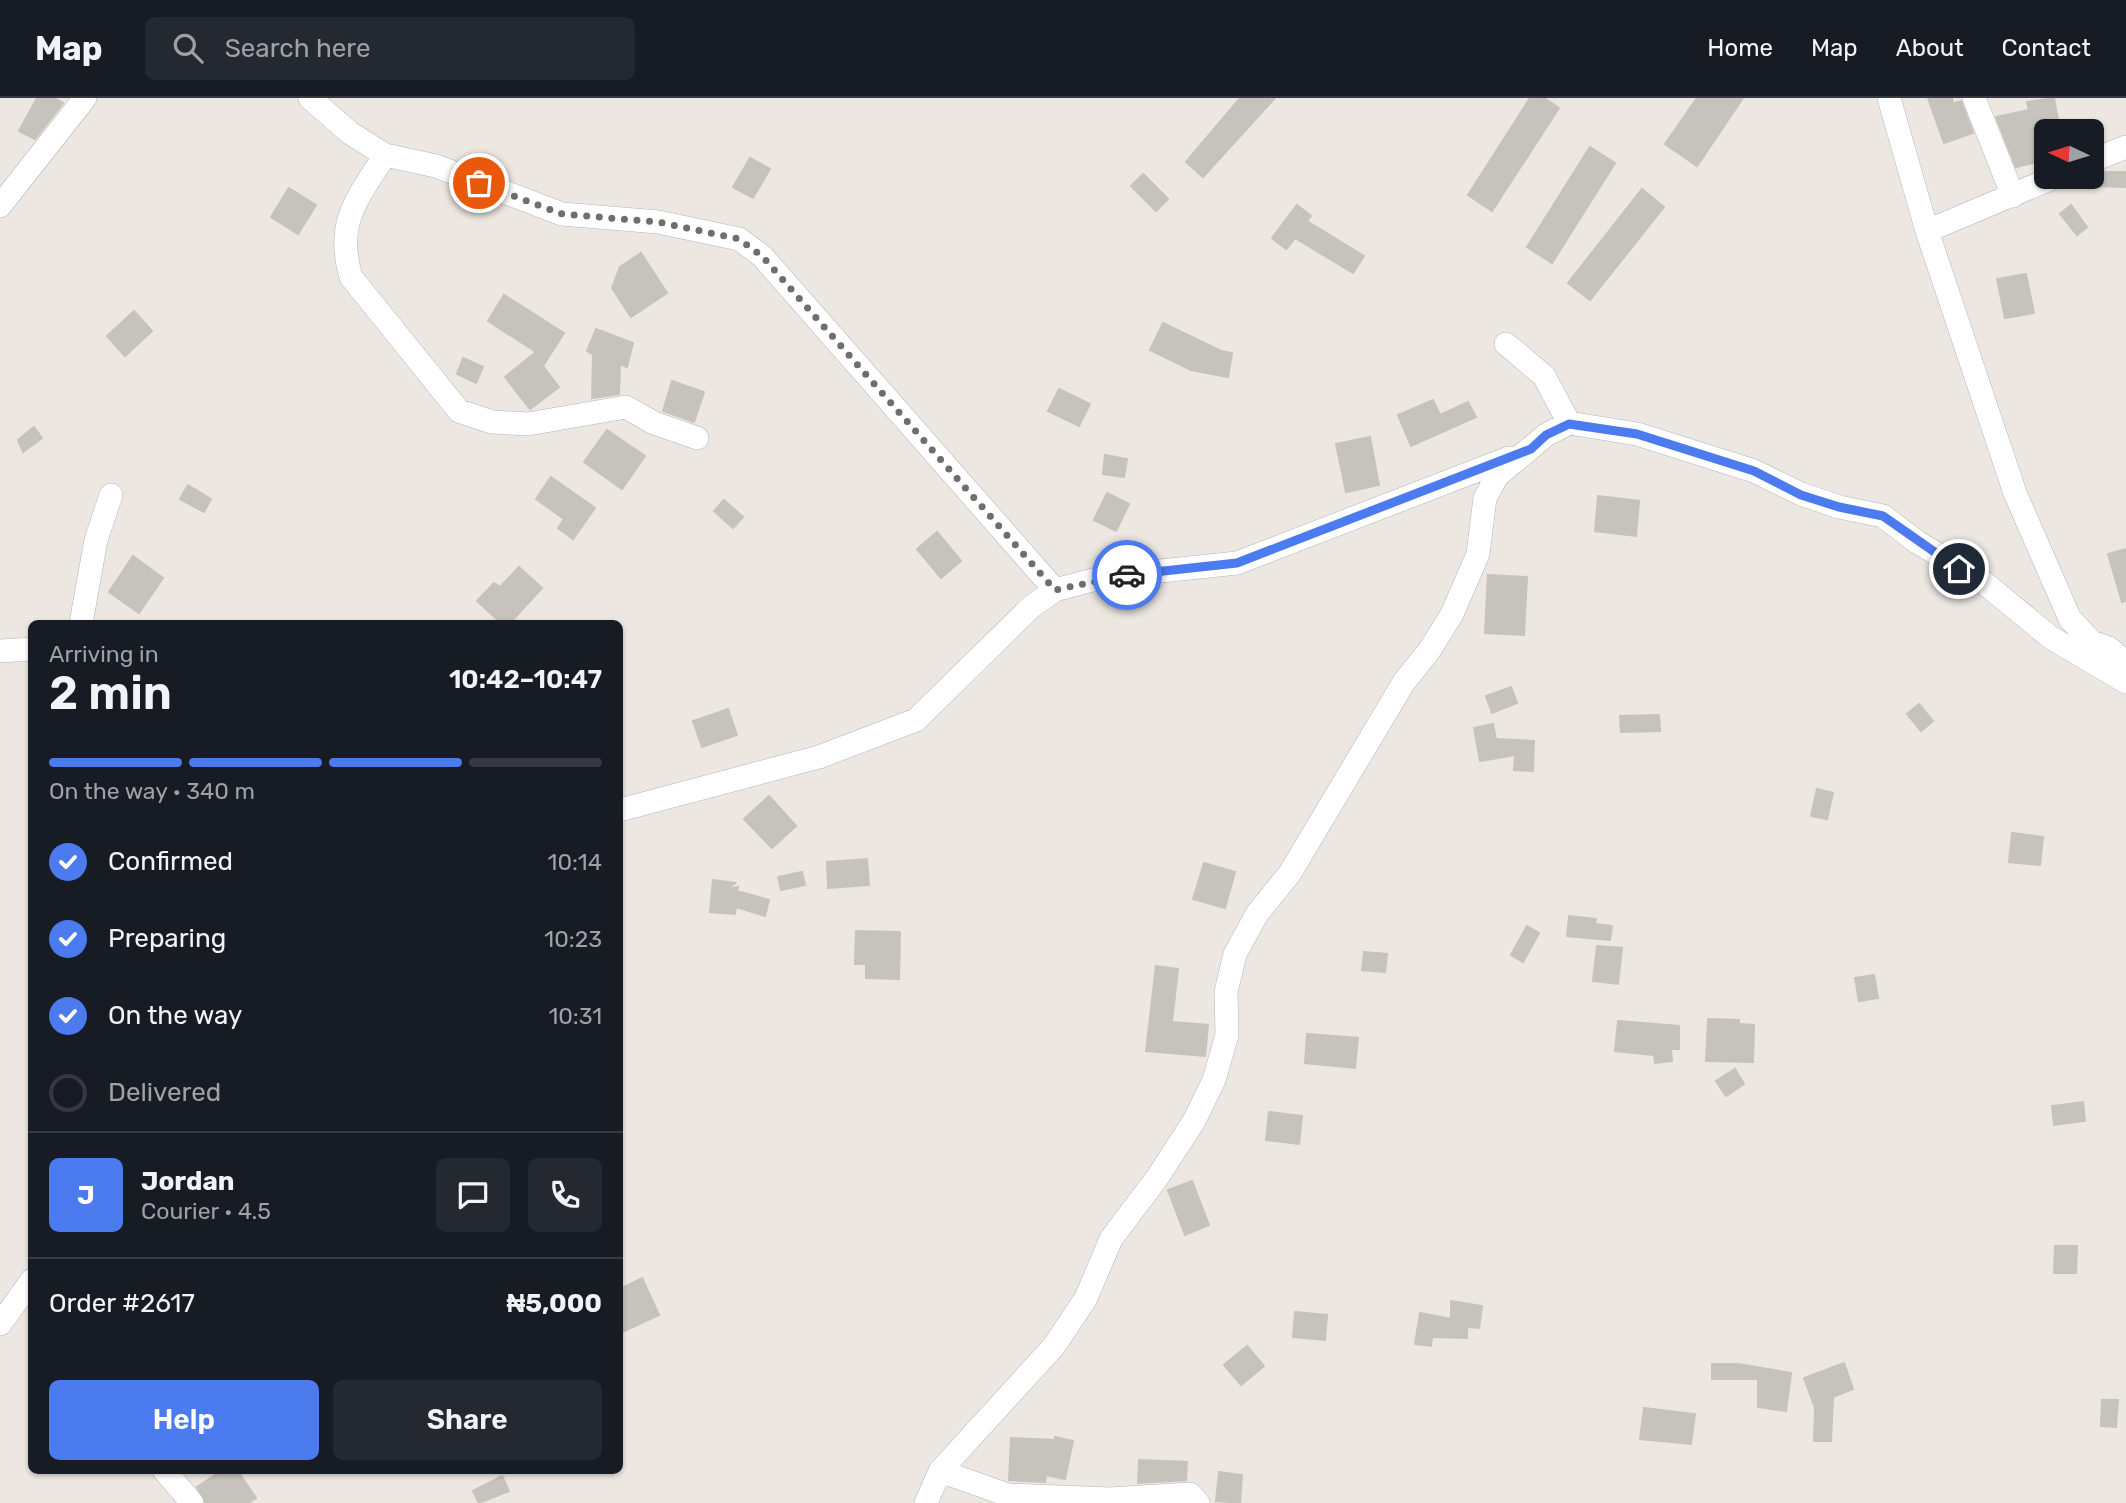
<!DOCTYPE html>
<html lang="en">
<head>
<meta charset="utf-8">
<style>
	body { margin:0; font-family:Rubik,sans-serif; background:#242831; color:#f1f3f6; height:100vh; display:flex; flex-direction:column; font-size:26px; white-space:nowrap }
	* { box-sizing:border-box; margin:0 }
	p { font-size:23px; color:#9ea1a6 }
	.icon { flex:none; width:38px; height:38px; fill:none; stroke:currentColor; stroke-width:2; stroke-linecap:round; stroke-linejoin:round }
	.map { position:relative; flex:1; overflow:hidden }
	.drawer { position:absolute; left:28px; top:522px; width:595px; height:854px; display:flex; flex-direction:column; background:#171b24; border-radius:10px; box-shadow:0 2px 5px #0004 }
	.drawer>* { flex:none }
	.needle { width:46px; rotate:274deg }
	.buttons { position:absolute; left:2034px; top:21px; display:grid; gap:14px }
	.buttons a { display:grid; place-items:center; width:70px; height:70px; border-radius:10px; background:#171b24; box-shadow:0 2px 5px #0004; font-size:35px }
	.pin { position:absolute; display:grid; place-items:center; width:60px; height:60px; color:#fff; margin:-30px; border:4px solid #fff; border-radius:50%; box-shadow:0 2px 7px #0007 }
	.courier { position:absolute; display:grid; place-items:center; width:70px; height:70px; margin:-35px; border:5px solid #4c7aef; border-radius:50%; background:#fff; color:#222; box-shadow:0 2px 9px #0007 }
	.headline em { font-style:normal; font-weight:600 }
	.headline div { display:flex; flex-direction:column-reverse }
	.headline { display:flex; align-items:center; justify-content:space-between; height:119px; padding:0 21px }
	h1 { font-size:46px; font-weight:600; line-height:52px }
	.bar { display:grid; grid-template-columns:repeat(4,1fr); gap:10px 7px; align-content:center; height:84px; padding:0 21px }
	.bar i { height:9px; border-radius:5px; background:#363941 }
	.bar .current { background:#4c7aef }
	.bar p { grid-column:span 4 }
	.line { display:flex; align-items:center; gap:18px; padding:0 21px; border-top:2px solid #363941 }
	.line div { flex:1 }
	.round { display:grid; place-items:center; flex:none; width:74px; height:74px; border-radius:10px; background:#242831 }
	ol { padding:0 21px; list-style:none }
	li { display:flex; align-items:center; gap:21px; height:77px }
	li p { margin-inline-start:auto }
	li .icon { padding:7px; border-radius:50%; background:#4c7aef; color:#fff; stroke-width:4 }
	li:last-child { color:#9ea1a6 }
	li i { width:38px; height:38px; border:4px solid #363941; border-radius:50% }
	.action { display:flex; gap:14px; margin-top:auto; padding:14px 21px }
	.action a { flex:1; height:80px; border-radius:10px; background:#4c7aef; color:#fff; font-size:28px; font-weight:600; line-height:80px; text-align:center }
	.action a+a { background:#242831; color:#f1f3f6 }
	header { display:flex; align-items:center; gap:42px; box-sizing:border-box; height:98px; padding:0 35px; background:#171b24; border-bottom:2px solid #363941 }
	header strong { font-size:33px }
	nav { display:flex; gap:38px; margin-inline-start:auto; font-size:24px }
	.search { width:490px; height:63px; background:#242831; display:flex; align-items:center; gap:18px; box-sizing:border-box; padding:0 24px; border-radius:10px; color:#9ea1a6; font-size:26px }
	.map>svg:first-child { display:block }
</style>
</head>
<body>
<header>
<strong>Map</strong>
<div class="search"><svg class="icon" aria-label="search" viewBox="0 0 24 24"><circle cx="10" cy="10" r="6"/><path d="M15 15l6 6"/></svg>Search here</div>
<nav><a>Home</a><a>Map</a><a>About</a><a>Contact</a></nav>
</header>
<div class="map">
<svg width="2126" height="1405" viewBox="0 0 2126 1405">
	<rect width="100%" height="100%" fill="#ede7e1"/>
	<!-- building -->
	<path fill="#c6c2bc" stroke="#c9c2ba" stroke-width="2" d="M37,0H54L63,5L35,41L19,33Z
		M1240,0H1275L1203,79L1186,64Z
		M1530,0H1544L1559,10L1492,113L1468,97Z
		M1697,0H1743L1697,68L1665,46Z
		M1928,0H1952L1953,6L1961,3L1973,35L1944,45Z
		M2054,0L2060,33H2046V62L2016,69L1996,19L2029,12L2027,4Z
		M1590,49L1615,65L1552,165L1527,149Z
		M750,60L770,71L753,100L733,89Z
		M2102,74H2126V89L2091,88V77Z
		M1143,76L1168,101L1156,113L1131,88Z
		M289,90L316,107L298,136L271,119Z
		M1642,91L1664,109L1590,202L1568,185Z
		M1297,107L1311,118L1307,123L1364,158L1353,175L1295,140L1286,151L1272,140Z
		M2071,107L2087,129L2077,137L2060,116Z
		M641,155L667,195L631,219L612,190L620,169Z
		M2026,176L2034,215L2005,220L1997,181Z
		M504,197L564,235L543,268L559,289L530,311L505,279L536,254L488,223Z
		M134,213L152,233L125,258L107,238Z
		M1163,225L1221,253L1232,255L1228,279L1191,272L1150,252Z
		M596,231L633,245L627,269L620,266L619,296L592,300L593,256L587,253Z
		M463,260L483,269L476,285L457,276Z
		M672,283L704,294L694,324L663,313Z
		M1059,291L1090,306L1079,328L1048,313Z
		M1433,302L1440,317L1468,304L1476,319L1411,348L1398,317Z
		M34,329L42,340L23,354L18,342Z
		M607,332L645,358L622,391L584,364Z
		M1370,339L1379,387L1346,394L1336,346Z
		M1105,357L1127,361L1124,379L1103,376Z
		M551,379L595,410L573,441L558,430L564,421L536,401Z
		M188,387L211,401L204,414L180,401Z
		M1107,395L1129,406L1116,433L1094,422Z
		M1598,398L1639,403L1636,438L1595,433Z
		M724,402L743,419L733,430L714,413Z
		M937,434L961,463L941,480L917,451Z
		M2126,451V503L2122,504L2108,456Z
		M133,458L163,480L139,515L109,494Z
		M519,469L542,490L510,525H501L477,503L494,485L500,489Z
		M1488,477L1527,479L1524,537L1485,535Z
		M1511,589L1517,605L1492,615L1486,598Z
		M1919,606L1933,623L1921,633L1907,616Z
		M728,611L737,637L702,649L693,623Z
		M1659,617L1660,633L1621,634L1620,618Z
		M1493,626L1496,641L1534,643L1533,673L1514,672L1515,657L1480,663L1474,630Z
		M1817,691L1833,695L1827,721L1811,718Z
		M769,698L796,728L772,750L744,721Z
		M2012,735L2043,739L2040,767L2009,764Z
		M867,761L869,787L828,790L827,764Z
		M1204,765L1235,774L1225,810L1193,801Z
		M802,774L805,787L781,792L778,779Z
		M713,782L735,785L728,791L738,789L737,793L769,802L765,818L736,809L735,816L710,814Z
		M1569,818L1596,821L1595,826L1612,828L1610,842L1567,838Z
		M1527,828L1539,835L1523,864L1511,857Z
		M856,833L900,834L899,881L866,880V866H855Z
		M1597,848L1622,850L1618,886L1593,883Z
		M1364,854L1387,856L1385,874L1362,872Z
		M1156,868L1178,871L1172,924L1208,927L1205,958L1146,953Z
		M1874,877L1878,900L1859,903L1855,880Z
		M1708,921L1739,922V926L1754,927L1753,964L1706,963Z
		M1618,923L1679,928V951H1671L1672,963L1655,965L1654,957L1615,953Z
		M1307,936L1358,940L1355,970L1305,965Z
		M1735,971L1744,986L1726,998L1716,983Z
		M2083,1004L2085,1023L2054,1027L2052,1008Z
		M1269,1014L1302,1018L1299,1046L1266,1042Z
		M1192,1083L1209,1127L1185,1137L1168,1092Z
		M2055,1148H2077L2076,1175H2054Z
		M642,1180L659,1217L620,1235V1191Z
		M1451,1203L1482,1208L1479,1230L1467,1229V1240L1432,1239L1431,1248L1415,1246L1420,1215L1451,1221Z
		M1295,1214L1327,1217L1325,1242L1293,1239Z
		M1247,1248L1264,1268L1241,1287L1224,1267Z
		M1844,1265L1853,1291L1833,1299L1831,1343H1814L1815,1310L1804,1280Z
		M1712,1266H1738L1791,1275L1786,1313L1758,1309V1281H1712Z
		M2102,1302H2118L2116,1329L2101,1328Z
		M1644,1310L1695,1316L1691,1346L1640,1341Z
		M1055,1339L1073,1343L1065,1381L1046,1377L1045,1384L1009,1382L1011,1340L1055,1342Z
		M1139,1362L1187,1364L1186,1382L1138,1385Z
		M231,1372H237L256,1400L248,1405H206L197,1389L221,1373L223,1377Z
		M1219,1374L1242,1377L1240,1405L1216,1403Z
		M502,1378L509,1393L479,1405L473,1393Z"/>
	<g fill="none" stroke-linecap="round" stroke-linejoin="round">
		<defs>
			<path id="minor" d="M310,0L350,35L385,57L436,68L562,116L658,124L739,141L762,158L1055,492
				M1889,0L1927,133L2015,395L2070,521L2092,544L2109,550L2126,565
				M1974,0L2013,98
				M385,57C357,101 335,125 351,179L459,313L492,324L528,326L626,309L654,325L697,340
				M2091,63L2126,49
				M0,108L85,0
				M1927,133L2055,79
				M1506,246L1544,278L1569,325
				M81,525L96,442L111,397
				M0,553L32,551
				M620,712L819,659L916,622L1031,509L1055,492L1104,479L1237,465L1509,360
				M0,1226L32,1182
				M164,1372L192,1405
				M940,1373L1008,1397L1110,1401L1190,1396L1198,1405
				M926,1405L940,1373L1054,1248L1086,1200L1111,1141L1157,1080L1194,1023L1214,982L1227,937L1226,894L1235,856L1257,816L1290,775L1404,584L1429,553L1452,516L1478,456L1485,400L1497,378L1546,337L1569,325L1637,336L1754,373L1801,396L1839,409L1883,418L1917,444L1982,483L2050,539L2126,584"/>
		</defs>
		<!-- minor casing -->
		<use href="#minor" stroke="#b1b4bc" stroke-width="24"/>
		<!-- minor -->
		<use href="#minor" stroke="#fff" stroke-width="23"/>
	</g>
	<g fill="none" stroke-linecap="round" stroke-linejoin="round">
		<!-- done -->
		<path stroke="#706e6c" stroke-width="7" stroke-dasharray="0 12.6" d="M479,85L562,116L658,124L739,141L762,158L1055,492L1127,477"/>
		<!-- route -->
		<path stroke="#4c7aef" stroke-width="9" d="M1127,477L1237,465L1531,351L1546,337L1569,326L1637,336L1754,373L1801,397L1839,409L1883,418L1959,471"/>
	</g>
</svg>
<div class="buttons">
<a><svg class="needle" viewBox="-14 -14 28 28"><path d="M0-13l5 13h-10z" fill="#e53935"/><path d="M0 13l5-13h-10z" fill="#9ea1a6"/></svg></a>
</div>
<div class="pin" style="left:479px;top:85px;background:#ea580c"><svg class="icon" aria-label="bag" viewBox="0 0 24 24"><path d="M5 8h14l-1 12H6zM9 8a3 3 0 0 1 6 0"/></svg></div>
<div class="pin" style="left:1959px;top:471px;background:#1f2937"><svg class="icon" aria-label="home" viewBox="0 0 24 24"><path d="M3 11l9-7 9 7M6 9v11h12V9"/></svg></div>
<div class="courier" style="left:1127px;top:477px"><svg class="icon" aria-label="car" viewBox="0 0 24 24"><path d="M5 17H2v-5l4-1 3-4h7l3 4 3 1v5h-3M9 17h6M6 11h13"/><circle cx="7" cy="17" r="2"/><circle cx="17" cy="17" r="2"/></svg></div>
<section class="drawer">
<div class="headline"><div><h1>2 min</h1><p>Arriving in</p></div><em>10:42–10:47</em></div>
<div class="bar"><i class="current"></i><i class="current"></i><i class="current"></i><i></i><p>On the way · 340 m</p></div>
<ol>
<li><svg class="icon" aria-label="check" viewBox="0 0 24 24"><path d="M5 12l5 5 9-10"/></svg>Confirmed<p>10:14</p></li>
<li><svg class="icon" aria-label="check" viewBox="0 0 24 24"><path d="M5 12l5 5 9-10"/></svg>Preparing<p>10:23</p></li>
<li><svg class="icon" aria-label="check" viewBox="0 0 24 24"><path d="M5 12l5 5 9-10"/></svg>On the way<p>10:31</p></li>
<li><i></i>Delivered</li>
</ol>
<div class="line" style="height:126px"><b class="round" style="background:#4c7aef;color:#fff">J</b><div><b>Jordan</b><p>Courier · 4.5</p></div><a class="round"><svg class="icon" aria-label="chat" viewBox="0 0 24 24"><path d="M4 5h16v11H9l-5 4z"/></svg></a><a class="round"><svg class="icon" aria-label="phone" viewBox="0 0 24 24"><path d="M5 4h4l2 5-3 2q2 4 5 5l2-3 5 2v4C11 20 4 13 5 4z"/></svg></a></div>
<div class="line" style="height:91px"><div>Order #2617</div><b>₦5,000</b></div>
<div class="action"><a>Help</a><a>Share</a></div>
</section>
</div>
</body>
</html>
